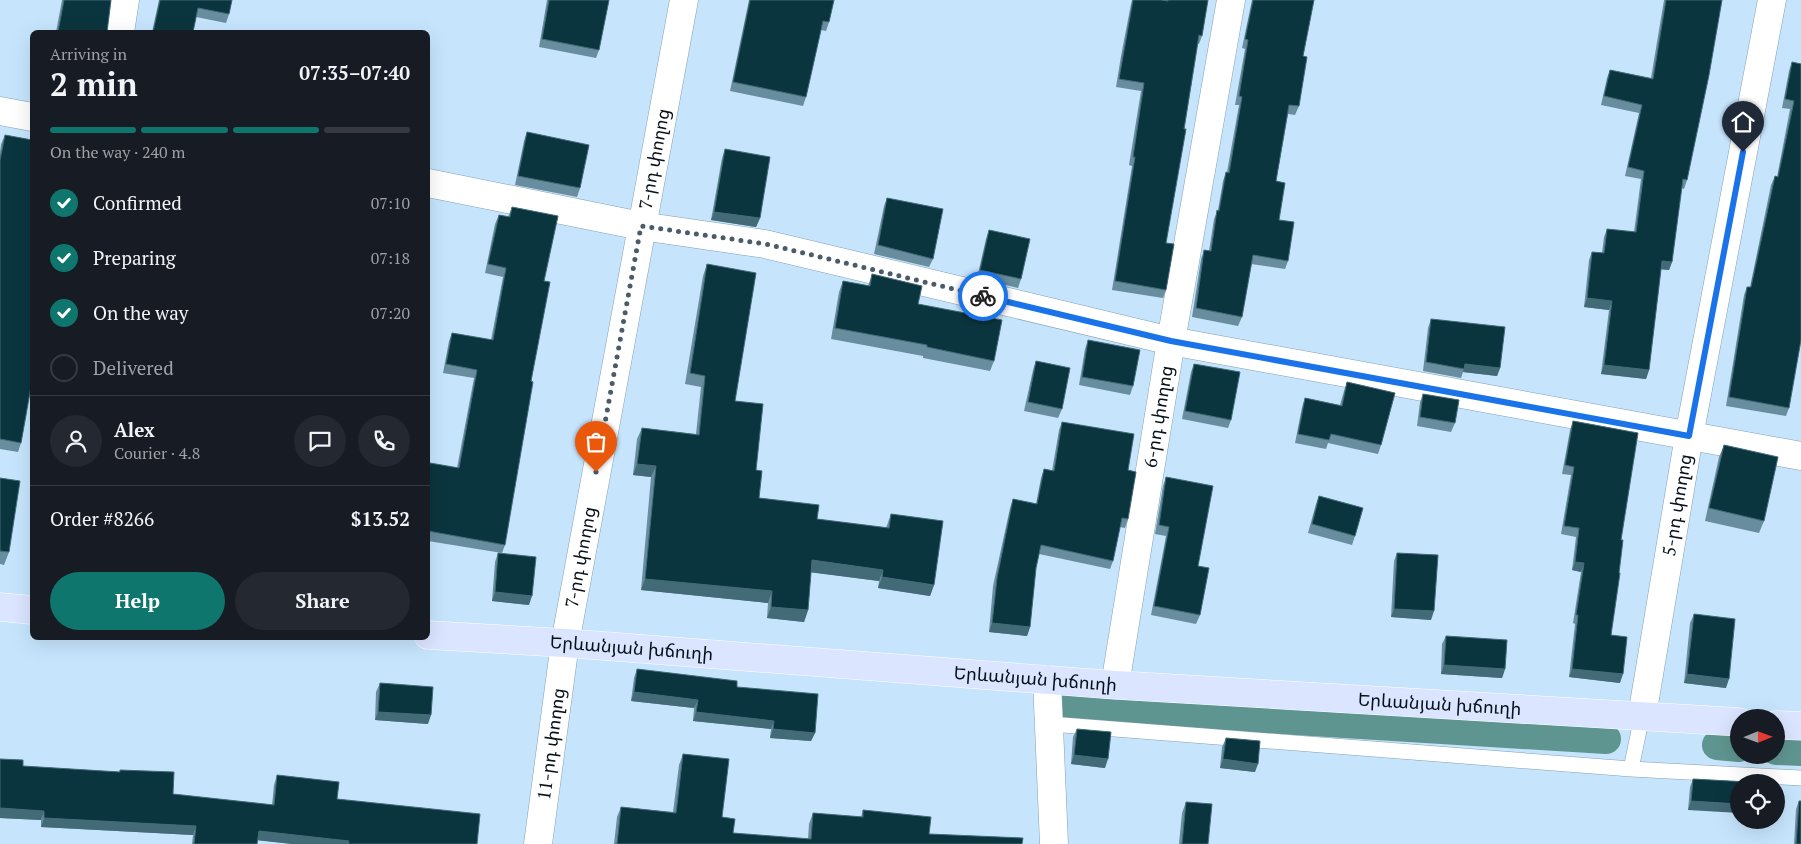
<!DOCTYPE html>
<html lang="en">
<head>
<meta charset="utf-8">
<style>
	body { margin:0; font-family:"PT Serif","Noto Sans Armenian",serif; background:#242831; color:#f1f3f6; height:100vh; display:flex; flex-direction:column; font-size:19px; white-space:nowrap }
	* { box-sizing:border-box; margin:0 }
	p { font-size:16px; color:#9ea1a6 }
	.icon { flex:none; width:28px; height:28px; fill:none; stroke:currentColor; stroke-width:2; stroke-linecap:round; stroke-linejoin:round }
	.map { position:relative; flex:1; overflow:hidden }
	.sheet { position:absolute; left:30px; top:30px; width:400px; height:610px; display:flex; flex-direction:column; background:#171b24; border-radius:8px; box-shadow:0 5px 20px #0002 }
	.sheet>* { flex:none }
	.needle { width:32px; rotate:89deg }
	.fabs { position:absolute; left:1730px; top:709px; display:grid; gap:10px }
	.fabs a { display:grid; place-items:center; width:55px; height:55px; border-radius:50%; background:#171b24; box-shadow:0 5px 20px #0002; font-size:25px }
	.pin { position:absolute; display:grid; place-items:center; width:42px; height:42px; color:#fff; margin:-51px -21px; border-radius:50% 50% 50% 0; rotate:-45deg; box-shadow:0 0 5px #0007 }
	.pin .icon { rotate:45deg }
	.courier { position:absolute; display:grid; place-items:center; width:50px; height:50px; margin:-25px; border:4px solid #1a73e8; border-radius:50%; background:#fff; color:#222; box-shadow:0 1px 6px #0007 }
	.head em { font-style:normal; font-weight:800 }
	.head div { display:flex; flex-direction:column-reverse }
	.head { display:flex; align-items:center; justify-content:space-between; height:85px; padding:0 20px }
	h1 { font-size:32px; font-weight:800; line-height:38px }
	.bar { display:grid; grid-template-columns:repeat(4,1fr); gap:8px 5px; align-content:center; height:60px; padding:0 20px }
	.bar i { height:6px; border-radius:4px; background:#363941 }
	.bar .selected { background:#0f766e }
	.bar p { grid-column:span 4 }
	.line { display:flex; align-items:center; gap:12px; padding:0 20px; border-top:1px solid #363941 }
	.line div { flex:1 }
	.round { display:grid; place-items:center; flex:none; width:52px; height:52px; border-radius:26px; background:#242831 }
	ol { padding:0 20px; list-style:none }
	li { display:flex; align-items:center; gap:15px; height:55px }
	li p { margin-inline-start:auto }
	li .icon { padding:5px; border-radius:50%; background:#0f766e; color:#fff; stroke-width:4 }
	li:last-child { color:#9ea1a6 }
	li i { width:28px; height:28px; border:2px solid #363941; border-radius:50% }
	.cta { display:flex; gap:10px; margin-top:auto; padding:10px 20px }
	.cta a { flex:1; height:58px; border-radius:30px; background:#0f766e; color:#fff; font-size:20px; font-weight:800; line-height:58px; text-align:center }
	.cta a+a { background:#242831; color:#f1f3f6 }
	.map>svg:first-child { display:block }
</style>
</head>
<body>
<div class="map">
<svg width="1801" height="844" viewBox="0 0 1801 844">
	<rect width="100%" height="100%" fill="#c6e5fd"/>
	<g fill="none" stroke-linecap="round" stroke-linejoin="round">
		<!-- canal -->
		<path stroke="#5f9590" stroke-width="30" d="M1063,706L1606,739
			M1717,745L1739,747
			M1776,750L1801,751"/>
		<defs>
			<path id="service" d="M1050,724L1631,769L1801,778
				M1631,769L1642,716"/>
			<g id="minor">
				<path d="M120,32L125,0"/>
				<path d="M0,111L32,117"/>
				<path d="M428,183L641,226L765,244L1171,341L1801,456"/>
				<path d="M1047,680L1054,844"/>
				<path id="s1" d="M1115,685L1171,341L1231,0"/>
				<path id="s2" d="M1642,716L1689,436L1772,0"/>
				<path id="s3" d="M538,844L565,643L684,0"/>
			</g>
			<g id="primary">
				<path d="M0,607L32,610"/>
				<path id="s4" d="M428,635L565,643L1115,685L1739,722"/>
				<path d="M1776,725L1801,726"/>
			</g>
		</defs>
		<!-- service casing -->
		<use href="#service" stroke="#829fb7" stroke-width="16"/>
		<!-- minor casing -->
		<use href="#minor" stroke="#829fb7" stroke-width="29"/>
		<!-- primary casing -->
		<use href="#primary" stroke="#fff" stroke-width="29"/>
		<!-- service -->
		<use href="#service" stroke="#fff" stroke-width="15"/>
		<!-- minor -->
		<use href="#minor" stroke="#fff" stroke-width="28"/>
		<!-- primary -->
		<use href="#primary" stroke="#dbe5ff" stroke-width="28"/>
	</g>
	<!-- wall -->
	<path fill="#688d9e" d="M62,0H111L107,32H56Z
		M159,0H232L229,14L226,23L196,17L193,32H152Z
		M547,0H609L599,50L596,58L539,47Z
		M749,0H834L829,22L826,31L821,30L806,97L803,106L730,91Z
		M1132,0H1161L1166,1V0H1208L1202,36L1199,44H1198L1166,243V290L1163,298L1112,290L1132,166L1129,165L1141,91L1116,87L1121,56L1131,4Z
		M1252,0H1314L1303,56L1299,106L1295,115L1288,114L1276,181L1279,220L1288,261L1285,269L1251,264L1242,317L1238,326L1192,317L1201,259L1204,250L1209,251L1214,219L1218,210L1223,181L1226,172H1227L1239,105H1235L1245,49L1242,48Z
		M1664,0H1722L1687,180L1684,189L1681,188L1672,262L1669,270L1661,269L1649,370L1646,379L1601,374L1609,310L1584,307L1589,260L1592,252L1602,253L1604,237L1607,229L1634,232L1641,179L1625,176L1639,113L1601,105L1607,78L1610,70L1651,78Z
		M1792,62L1801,64L1789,408L1786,416L1726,406L1744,295L1747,287H1750L1771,185L1775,176L1777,177L1790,109L1782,108L1789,71Z
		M32,131V381L21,443L18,452L0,449V152L1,144L5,135L31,140Z
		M527,132L580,188L577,197L515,185L524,141Z
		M725,149L760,218L756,227L711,220L722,158Z
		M887,198L933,259L929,267L874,254L884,206Z
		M512,207L544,281L531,381L505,545L502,553L428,541V470L430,463L457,468L474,378L443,373L449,341L452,333L491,340L503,277L485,273L495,224L499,215L508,217Z
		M989,230L1021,279L1018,288L977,278L986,239Z
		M707,264L735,401L756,470L759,498L817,519L886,528L891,514L934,585L930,596L878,588L879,581L811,572L808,610L804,622L767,618L768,603L641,590L651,477L633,475L637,439L642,428L696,434L701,387L685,384L703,276Z
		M872,274L918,304L994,361L990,371L923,358V356L831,339L839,292L843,281L868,286Z
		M1431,319L1500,368L1497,376L1463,372L1461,378L1423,371L1428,328Z
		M1088,340L1133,386L1130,395L1079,385L1085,349Z
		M1036,361L1062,409L1058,418L1024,411L1033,370Z
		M1194,364L1231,420L1228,428L1182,419L1191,372Z
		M1347,382L1381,445L1378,454L1328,443L1326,449L1295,443L1302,407L1305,398L1340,405L1344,391Z
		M1423,394L1455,423L1451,432L1417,426L1420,402Z
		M1573,421L1621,540L1611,635L1620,683L1569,677L1575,624L1573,623L1581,572L1572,570L1576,537L1561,534L1571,475L1562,474L1570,430Z
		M1062,422L1128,470V519L1125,528L1120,527L1113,561L1110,569L1039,554L1036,568L1030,627L1027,636L989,632L993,586L1010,508L1013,499L1036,504L1041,478L1044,469L1052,471L1059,430Z
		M1724,445L1764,521L1759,533L1705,521L1719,457Z
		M1166,477L1198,566L1200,615L1196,624L1151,615L1166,536L1155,534L1163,486Z
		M0,478L9,552L4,565L0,564Z
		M1319,496L1355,536L1352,545L1308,533L1316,504Z
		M498,553L529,605L492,601L495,562Z
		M1397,553L1431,620L1391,617L1394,561Z
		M1694,614L1726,688L1684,683L1690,623Z
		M1446,636L1505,669L1502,678L1441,674L1442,644Z
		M637,669L737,687L815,733L811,741L770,738L771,729L693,721L694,708L631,701L634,678Z
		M380,683L428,724L375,720L376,692Z
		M1077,729L1105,768L1071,764L1073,737Z
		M1226,738L1255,772L1220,768L1222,747Z
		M683,754L722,817L733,833L808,839L809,824L813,813L861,817L863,810L929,834L1022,844H614L617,817L621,807L673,812L679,765Z
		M0,759L23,766L119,772L120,770L173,794L272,805L274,785L277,775L337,799L477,844H292L258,840L257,844H192L193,835L41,827V820L0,818Z
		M1693,779L1748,782L1688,810L1690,787Z
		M1799,801L1801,844H1794L1796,809Z
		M1186,802L1208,844H1179L1182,813Z"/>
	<!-- shaded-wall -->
	<path fill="#436a77" d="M714,212L760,218L756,227L711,220Z
		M1662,261L1672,262L1669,270L1658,269Z
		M1587,298L1612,301L1609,310L1584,307Z
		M1465,364L1500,368L1497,376L1463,372Z
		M1604,365L1649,370L1646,379L1601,374Z
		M637,464L656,466L651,477L633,475Z
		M812,560L883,570L879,581L808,572Z
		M1575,562L1584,563L1581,572L1572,570Z
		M882,577L934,585L930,596L878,588Z
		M645,579L772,591L768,603L641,590Z
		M495,592L532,596L529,605L492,601Z
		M771,607L808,610L804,622L767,618Z
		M1394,609L1434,611L1431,620L1391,617Z
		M992,623L1030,627L1027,636L989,632Z
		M1444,665L1505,669L1502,678L1441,674Z
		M1572,669L1623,674L1620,683L1569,677Z
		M1687,674L1729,679L1726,688L1684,683Z
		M634,692L698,700L694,708L631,701Z
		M378,712L431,715L428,724L375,720Z
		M696,712L774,721L771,729L693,721Z
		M773,729L815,733L811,741L770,738Z
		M1074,755L1108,759L1105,768L1071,764Z
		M1223,759L1258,764L1255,772L1220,768Z
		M1691,801L1739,804V813L1688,810Z
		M0,808L44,811L41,820L0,818Z
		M44,818L196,826L193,835L41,827Z
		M259,831L349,841L347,844H292L255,840Z"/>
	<!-- building -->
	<path fill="#0b353e" stroke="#436a77" d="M64,0H111L107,32H58Z
		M160,0H232L229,14L198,8L193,32H153Z
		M549,0H609L599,50L542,39Z
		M750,0H834L829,22L823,21L806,97L733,82Z
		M1133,0H1161L1168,1V0H1208L1202,36L1199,35L1184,129H1186L1166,243L1174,244L1166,290L1115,281L1135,157H1133L1144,83L1119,79Z
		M1253,0H1314L1303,56L1307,57L1299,106L1289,105L1276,181L1285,183L1279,220L1294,222L1288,261L1253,255L1242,317L1196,308L1204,250L1211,251L1217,210L1219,211L1226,172L1229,173L1242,97L1239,96L1248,40L1245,39Z
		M1666,0H1722L1709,75L1687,180L1683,179L1672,262L1662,261L1649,370L1604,365L1612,301L1587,298L1592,252L1604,253L1607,229L1636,232L1644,171L1628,167L1642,105L1604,96L1610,70L1653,79Z
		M1792,62L1801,64V340L1789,408L1729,397L1747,287H1751L1775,176L1778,177L1794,101L1785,99Z
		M527,132L589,145L580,188L518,176Z
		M5,135L32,140V381L21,443L0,439V160Z
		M725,149L770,157L760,218L714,212Z
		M887,198L943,209L933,259L878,245Z
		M512,207L558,216L544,281L550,282L531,381L533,382L505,545L428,531V477L430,463L459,468L477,370L446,364L452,333L493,340L506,268L488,264L499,215L510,217Z
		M989,230L1030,239L1021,279L980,270Z
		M707,264L756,273L735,401L763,404L756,470L762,471L759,498L819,505L817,519L889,528L891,514L943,521L934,585L882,577L883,570L812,560L808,610L771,607L772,591L645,579L656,466L637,464L642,428L699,435L705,376L690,373Z
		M872,274L922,286L918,304L1002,320L994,361L927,347V345L835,328L843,281L870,286Z
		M1431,319L1505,327L1500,368L1465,364L1464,369L1426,362Z
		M1088,340L1140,350L1133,386L1082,377Z
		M1036,361L1070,368L1062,409L1028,402Z
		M1194,364L1240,372L1231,420L1185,411Z
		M1347,382L1395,393L1381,445L1331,434L1329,440L1298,434L1305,398L1342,406Z
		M1423,394L1459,400L1455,423L1420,417Z
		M1573,421L1638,433L1621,540H1623L1619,573H1620L1611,635L1627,637L1623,674L1572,669L1578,615H1576L1584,563L1575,562L1579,528L1564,526L1574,467L1565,465Z
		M1062,422L1134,434L1128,470L1136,472L1128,519L1122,518L1113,561L1041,545L1036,568L1030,627L992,623L997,578L1013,499L1037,504L1044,469L1054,471Z
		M1724,445L1778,457L1764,521L1709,508Z
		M1166,477L1213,486L1198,566L1209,568L1200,615L1154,606L1169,527L1159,525Z
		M0,478L20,481L9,552L0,551Z
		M1319,496L1363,508L1355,536L1312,524Z
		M498,553L536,557L532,596L495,592Z
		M1397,553L1438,555L1434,611L1394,609Z
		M1694,614L1735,619L1729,679L1687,674Z
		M1446,636L1507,640L1505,669L1444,665Z
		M637,669L737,681V687L818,694L815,733L773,729L774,721L696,712L698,700L634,692Z
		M380,683L433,687L431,715L378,712Z
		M1077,729L1111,732L1108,759L1074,755Z
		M1226,738L1260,741L1258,764L1223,759Z
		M683,754L729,759L722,817L735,819L733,833L811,839L813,813L863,817V810L931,817L929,834L1023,838L1022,844H617L621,807L676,813Z
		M0,759L23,760V766L120,772V770L174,772L173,794L274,805L277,775L339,782L337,799L480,814L477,844H348L349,841L259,831L257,844H194L196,826L44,818V811L0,808Z
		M1693,779L1748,782H1739V804L1691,801Z
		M1799,801H1801V844H1796Z
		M1186,802L1212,804L1208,844H1182Z"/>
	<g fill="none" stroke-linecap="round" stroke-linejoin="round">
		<!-- done -->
		<path stroke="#4a5c6a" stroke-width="5" stroke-dasharray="0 9" d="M596,472L641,226L766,244L983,296"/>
		<!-- route -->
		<path stroke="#1a73e8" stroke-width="6" d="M983,296L1171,341L1689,436L1743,152"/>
	</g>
	<g text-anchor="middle" stroke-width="5" stroke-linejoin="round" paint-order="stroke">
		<!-- street labels -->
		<g font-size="18" fill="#08121b" stroke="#c6e5fd">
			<text dy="6" stroke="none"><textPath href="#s3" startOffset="695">7-րդ փողոց</textPath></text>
			<text dy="6" stroke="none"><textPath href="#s1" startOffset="272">6-րդ փողոց</textPath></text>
			<text dy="6" stroke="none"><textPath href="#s2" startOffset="214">5-րդ փողոց</textPath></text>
			<text dy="6" stroke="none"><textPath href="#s3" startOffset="290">7-րդ փողոց</textPath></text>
			<text dy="6" stroke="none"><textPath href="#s4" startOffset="204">Երևանյան խճուղի</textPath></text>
			<text dy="6" stroke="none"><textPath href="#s4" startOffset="609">Երևանյան խճուղի</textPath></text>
			<text dy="6" stroke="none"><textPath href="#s4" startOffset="1014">Երևանյան խճուղի</textPath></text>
			<text dy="6" stroke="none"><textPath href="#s3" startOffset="101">11-րդ փողոց</textPath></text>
		</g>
	</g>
</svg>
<div class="fabs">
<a><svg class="needle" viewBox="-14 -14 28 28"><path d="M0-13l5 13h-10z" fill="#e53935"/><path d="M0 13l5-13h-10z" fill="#9ea1a6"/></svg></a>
<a><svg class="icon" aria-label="locate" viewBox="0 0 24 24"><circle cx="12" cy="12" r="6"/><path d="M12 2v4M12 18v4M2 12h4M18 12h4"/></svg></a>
</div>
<div class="pin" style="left:596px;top:472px;background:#ea580c"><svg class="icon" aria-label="bag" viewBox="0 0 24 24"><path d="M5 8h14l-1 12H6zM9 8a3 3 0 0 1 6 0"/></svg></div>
<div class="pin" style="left:1743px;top:152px;background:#1f2937"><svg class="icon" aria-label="home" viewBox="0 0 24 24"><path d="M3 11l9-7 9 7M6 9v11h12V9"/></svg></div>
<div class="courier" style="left:983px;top:296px"><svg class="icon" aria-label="bike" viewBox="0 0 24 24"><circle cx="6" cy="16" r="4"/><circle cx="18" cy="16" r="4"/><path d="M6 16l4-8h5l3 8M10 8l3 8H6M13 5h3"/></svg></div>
<section class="sheet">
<div class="head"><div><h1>2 min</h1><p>Arriving in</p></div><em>07:35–07:40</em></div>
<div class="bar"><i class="selected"></i><i class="selected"></i><i class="selected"></i><i></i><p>On the way · 240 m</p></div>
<ol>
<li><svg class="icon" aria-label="check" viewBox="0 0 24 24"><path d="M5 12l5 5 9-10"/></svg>Confirmed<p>07:10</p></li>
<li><svg class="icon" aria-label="check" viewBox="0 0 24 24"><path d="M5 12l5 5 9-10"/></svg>Preparing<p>07:18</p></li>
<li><svg class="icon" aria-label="check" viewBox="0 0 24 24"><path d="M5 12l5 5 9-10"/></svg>On the way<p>07:20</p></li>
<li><i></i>Delivered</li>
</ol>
<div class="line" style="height:90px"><a class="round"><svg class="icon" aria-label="person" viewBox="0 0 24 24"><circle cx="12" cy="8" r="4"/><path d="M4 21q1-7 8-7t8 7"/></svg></a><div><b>Alex</b><p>Courier · 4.8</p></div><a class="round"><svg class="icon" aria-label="chat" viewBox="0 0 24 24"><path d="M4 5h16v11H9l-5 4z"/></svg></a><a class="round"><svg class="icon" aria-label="phone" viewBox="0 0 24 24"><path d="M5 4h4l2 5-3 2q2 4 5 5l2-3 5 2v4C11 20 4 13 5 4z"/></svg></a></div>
<div class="line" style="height:65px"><div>Order #8266</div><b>$13.52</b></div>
<div class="cta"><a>Help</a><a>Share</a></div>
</section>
</div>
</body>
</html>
